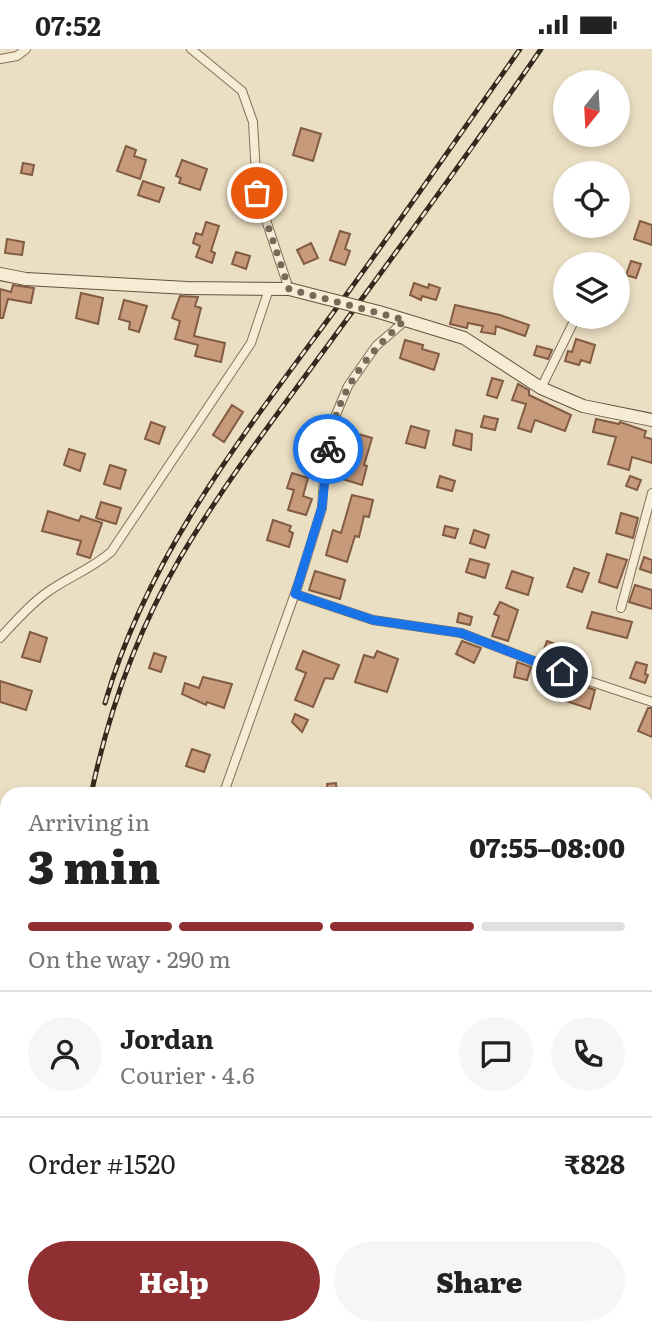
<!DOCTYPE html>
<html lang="en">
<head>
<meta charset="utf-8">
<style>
	body { margin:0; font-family:Literata,serif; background:#f6f6f6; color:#222; height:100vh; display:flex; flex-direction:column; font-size:26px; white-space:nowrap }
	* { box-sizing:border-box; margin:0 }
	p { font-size:23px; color:#767676 }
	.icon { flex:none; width:38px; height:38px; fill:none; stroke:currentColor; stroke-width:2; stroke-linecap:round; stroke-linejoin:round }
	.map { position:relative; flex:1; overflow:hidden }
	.drawer { position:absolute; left:0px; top:738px; width:653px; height:548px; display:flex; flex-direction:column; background:#fff; border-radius:21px 21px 0 0; box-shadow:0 4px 10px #0003 }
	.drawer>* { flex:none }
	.needle { width:46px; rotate:198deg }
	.buttons { position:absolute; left:553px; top:21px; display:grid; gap:14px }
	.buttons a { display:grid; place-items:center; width:77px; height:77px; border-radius:50%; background:#fff; box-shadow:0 4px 10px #0003; font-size:35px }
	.pin { position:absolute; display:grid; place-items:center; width:60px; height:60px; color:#fff; margin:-30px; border:4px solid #fff; border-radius:50%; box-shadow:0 2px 7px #0007 }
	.courier { position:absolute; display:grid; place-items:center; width:70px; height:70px; margin:-35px; border:5px solid #1a73e8; border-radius:50%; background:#fff; color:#222; box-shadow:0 2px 9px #0007 }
	.summary em { font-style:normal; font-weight:800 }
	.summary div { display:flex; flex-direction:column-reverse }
	.summary { display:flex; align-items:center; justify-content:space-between; height:119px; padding:0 28px }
	h1 { font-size:46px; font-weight:800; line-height:52px }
	.bar { display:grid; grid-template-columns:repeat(4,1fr); gap:10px 7px; align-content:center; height:84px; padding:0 28px }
	.bar i { height:9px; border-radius:5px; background:#e0e0e0 }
	.bar .on { background:#902f31 }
	.bar p { grid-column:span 4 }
	.line { display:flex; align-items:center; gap:18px; padding:0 28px; border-top:2px solid #e0e0e0 }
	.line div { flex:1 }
	.round { display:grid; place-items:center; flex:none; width:74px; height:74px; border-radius:37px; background:#f6f6f6 }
	.primary-button { display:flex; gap:14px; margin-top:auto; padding:14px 28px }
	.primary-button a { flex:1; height:80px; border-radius:42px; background:#902f31; color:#fff; font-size:28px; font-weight:800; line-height:80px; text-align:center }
	.primary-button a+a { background:#f6f6f6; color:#222 }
	.status { display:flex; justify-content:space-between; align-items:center; height:49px; padding:0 35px; background:#fff; direction:ltr }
	.status svg { height:19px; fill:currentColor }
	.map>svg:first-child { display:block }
</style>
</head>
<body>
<div class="status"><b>07:52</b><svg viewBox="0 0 49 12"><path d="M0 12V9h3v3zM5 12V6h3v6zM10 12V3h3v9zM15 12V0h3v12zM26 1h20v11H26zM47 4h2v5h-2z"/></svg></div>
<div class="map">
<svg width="652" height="1285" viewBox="0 0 652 1285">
	<rect width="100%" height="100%" fill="#ebdfc3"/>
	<!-- building -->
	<path fill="#c79a7b" stroke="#825b43" stroke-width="2" d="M301,79L321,85L313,112L293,106Z
		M126,97L136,101L134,107L146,111L140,130L117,122Z
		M182,111L207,120L200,141L179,134L181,129L176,127Z
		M23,114L34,116L32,126L21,124Z
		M143,132L164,139L159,153L138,146Z
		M640,172L652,176V196L634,190Z
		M206,173L219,177L211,202L215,204L212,214L196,208L200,197L193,194L196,184L202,186Z
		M340,182L350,185L345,200L350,202L345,216L330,211Z
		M7,190L24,193L22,206L5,204Z
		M311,194L318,209L304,215L297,201Z
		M236,203L250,207L246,220L232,215Z
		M631,212L641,215L636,229L626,226Z
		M414,234L428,239L429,235L440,239L436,251L422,247L421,251L410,246Z
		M13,236L34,239L31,254L8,250L3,269H0V240L11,243Z
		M81,244L103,249L98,275L76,269Z
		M180,247L198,248L195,257L201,259L194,287L225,294L221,313L195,307L198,296L175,290L180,272L172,269Z
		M124,251L147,257L139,283L129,280L130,273L119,270Z
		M455,256L500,266L529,276L525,287L496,277L495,285L481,283L483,277L468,274L467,279L450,275Z
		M576,290L595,296L590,314L581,311L579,316L565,312L568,302L572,303Z
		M405,291L423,296L422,300L439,305L434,321L400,309Z
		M537,297L552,301L548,310L534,306Z
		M492,329L503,332L497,349L487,346Z
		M518,335L529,341V346L571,366L565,382L535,371L531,383L518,379L526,355L512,351Z
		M232,356L243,363L224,393L213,386Z
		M484,367L498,370L495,381L481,378Z
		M596,370L619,375L620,373L646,382L644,388L652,390V414L632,408L629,421L608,415L616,388L593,383Z
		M151,373L165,378L159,395L145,390Z
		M411,377L429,382L425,399L406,394Z
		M456,381L472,385L471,401L453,396Z
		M351,383L372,389L364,416L367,417L362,436L336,428Z
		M69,400L85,405L80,422L64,416Z
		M110,416L126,421L120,440L104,435Z
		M292,424L308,429L303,447L312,450L306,466L288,461L294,441L287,439Z
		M440,427L455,432L452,442L437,438Z
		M630,427L641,431L637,441L626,437Z
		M352,446L373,451L369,468L364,467L359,488L355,487L347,513L326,506L333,481L341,484Z
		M101,453L121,459L116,475L96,469Z
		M48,462L79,472L81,467L102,474L90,509L77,505L81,492L42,482Z
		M621,464L638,469L633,489L616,484Z
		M273,471L291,477L289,482L293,484L289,498L267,491Z
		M445,477L458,480L455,489L443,486Z
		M474,481L489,486L485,499L470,494Z
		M607,505L627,511L617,539L599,533Z
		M644,508L652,511V524L640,520Z
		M470,510L489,515L485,529L466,523Z
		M574,519L589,524L582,543L567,538Z
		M315,522L345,531L340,550L309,541Z
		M512,522L533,529L528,546L506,539Z
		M635,536L652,541V560L629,553Z
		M500,553L518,561L508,592L492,587L499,567L494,565Z
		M592,563L632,573L627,589L587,579Z
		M459,564L472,568L470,576L457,573Z
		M30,583L47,589L40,613L22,608Z
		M462,592L481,599L474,614L456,605Z
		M547,592L561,597L555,613L541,608Z
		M303,602L339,616L333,630L325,629L313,658L295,651L306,624L296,620Z
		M377,602L398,610L387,643L355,633L364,606L374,609Z
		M154,604L166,608L161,623L149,619Z
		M517,613L531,618L527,631L514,628Z
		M636,613L647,616L645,625L648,626L645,634L630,629Z
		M203,628L232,635L224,659L207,653L206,656L182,645L185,634L199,639Z
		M556,628L577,637V635L595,641L590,660L548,646Z
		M0,632L32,642L26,661L0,653Z
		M648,659H652V688L638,682Z
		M295,665L308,671L302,683L292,673Z
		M192,700L210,706L204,723L186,717Z
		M336,734L337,746H328L327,735Z"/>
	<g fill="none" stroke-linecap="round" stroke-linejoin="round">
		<defs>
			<path id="street" d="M191,0L242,42L253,73L257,144L289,240
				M0,10L17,7L26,0
				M541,339L576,268
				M295,545L373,571L461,584L562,623L652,653
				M621,559L652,444
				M0,589C15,573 30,555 49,542C70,527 90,521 111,503L251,294L269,240
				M223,746L298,536L322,459L324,427L332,375L348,337L376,297L406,271
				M445,1279L446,1285"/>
			<path id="secondary" d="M0,225L26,230L187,239L289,240
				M379,263L464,289L541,339L583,357L652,371"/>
		</defs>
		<!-- street casing -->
		<use href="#street" stroke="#84705b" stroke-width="10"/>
		<!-- secondary casing -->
		<use href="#secondary" stroke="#66523e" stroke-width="14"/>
		<!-- street -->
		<use href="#street" stroke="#f6ecd6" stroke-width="8"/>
		<!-- secondary -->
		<use href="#secondary" stroke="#f6ecd6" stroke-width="12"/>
		<defs>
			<path id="rail" d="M105,654C150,498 255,371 349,242C407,162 463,81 520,0
				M91,746C108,664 138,581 180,509C225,433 279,363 331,292C402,195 473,99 541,0
				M44,1285V1279"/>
		</defs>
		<!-- rail casing -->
		<use href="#rail" stroke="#35291e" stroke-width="5"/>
		<!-- rail -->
		<use href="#rail" stroke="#f3e9d2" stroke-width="2.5" stroke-dasharray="8" stroke-linecap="butt"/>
		<defs>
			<path id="secondary-bridge" d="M289,240L379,263"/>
		</defs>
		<!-- secondary-bridge casing -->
		<use href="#secondary-bridge" stroke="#66523e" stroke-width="14" stroke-linecap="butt"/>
		<!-- secondary-bridge -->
		<use href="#secondary-bridge" stroke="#f6ecd6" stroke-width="12"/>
	</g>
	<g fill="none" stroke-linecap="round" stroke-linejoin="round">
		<!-- done -->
		<path stroke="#756958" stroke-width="7" stroke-dasharray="0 12.6" d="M257,144L289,240L405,271C363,309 337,343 328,400"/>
		<!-- route -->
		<path stroke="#1a73e8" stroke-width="9" d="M328,400L322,458L295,545L373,571L461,584L562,623"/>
	</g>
</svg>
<div class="buttons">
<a><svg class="needle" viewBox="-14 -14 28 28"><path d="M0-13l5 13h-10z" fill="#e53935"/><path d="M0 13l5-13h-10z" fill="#767676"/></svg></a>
<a><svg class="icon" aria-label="locate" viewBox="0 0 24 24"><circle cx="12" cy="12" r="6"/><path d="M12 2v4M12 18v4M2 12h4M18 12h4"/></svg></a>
<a><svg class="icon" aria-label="layers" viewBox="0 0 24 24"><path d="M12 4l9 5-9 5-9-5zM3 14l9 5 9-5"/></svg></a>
</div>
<div class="pin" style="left:257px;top:144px;background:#ea580c"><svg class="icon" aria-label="bag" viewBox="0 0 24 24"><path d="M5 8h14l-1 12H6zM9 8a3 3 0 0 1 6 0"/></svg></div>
<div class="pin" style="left:562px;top:623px;background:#1f2937"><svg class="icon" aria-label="home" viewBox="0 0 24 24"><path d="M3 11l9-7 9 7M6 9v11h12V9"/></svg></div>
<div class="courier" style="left:328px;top:400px"><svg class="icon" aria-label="bike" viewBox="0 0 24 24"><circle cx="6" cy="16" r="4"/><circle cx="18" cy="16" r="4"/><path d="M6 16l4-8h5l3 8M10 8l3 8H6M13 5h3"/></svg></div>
<section class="drawer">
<div class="summary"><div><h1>3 min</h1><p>Arriving in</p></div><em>07:55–08:00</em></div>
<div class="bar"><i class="on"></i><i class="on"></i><i class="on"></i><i></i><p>On the way · 290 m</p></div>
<div class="line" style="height:126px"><a class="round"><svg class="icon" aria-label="person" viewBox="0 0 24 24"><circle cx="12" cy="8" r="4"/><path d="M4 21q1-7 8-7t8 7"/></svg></a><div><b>Jordan</b><p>Courier · 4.6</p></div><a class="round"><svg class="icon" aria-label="chat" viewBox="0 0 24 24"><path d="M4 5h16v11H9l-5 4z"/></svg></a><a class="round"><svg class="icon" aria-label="phone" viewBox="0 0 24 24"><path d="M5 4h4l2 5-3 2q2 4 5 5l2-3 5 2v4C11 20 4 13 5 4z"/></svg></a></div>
<div class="line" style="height:91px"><div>Order #1520</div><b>₹828</b></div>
<div class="primary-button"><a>Help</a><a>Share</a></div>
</section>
</div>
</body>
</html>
